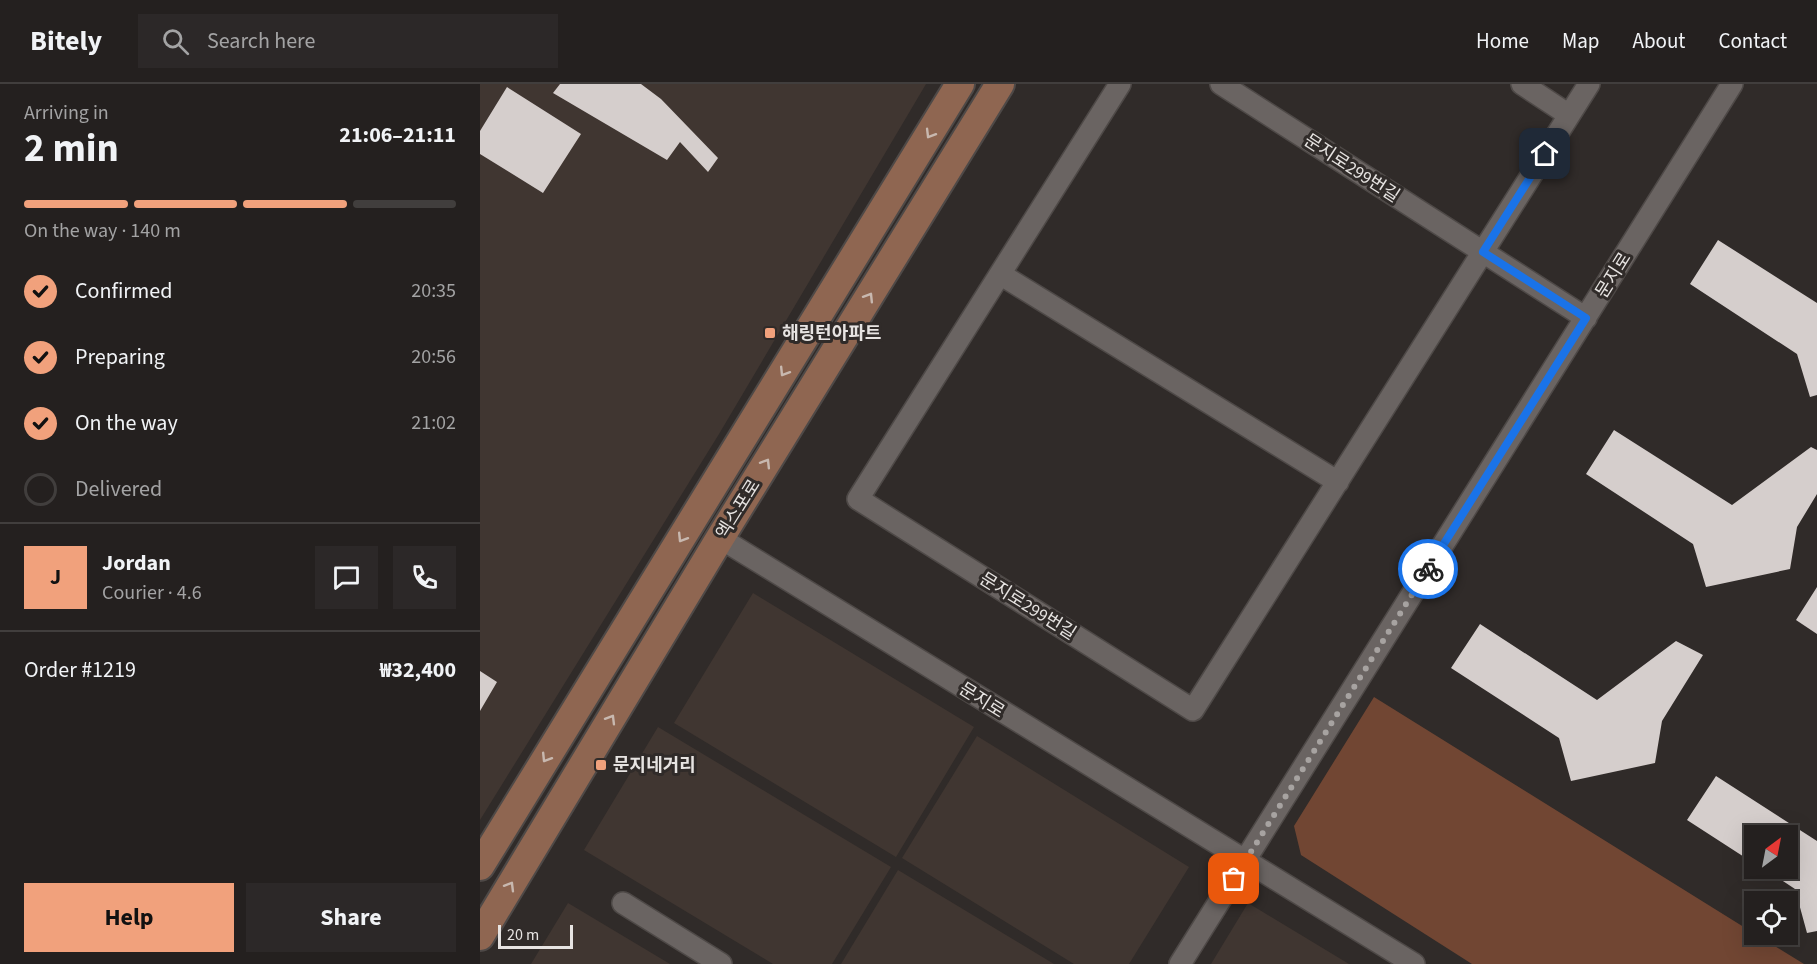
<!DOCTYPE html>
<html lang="en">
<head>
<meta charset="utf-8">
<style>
	body { margin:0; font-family:"Source Sans 3","Noto Sans KR",sans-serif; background:#2c2828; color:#f1f3f6; height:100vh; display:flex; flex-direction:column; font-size:22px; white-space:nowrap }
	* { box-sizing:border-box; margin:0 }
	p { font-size:20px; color:#a3a3a4 }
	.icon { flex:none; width:33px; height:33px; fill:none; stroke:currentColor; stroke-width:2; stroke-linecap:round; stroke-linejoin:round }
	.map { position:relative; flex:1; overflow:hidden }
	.panel { display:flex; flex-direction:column; background:#24201f; width:480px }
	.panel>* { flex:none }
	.needle { width:39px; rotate:32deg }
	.fabs { position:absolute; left:1264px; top:741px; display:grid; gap:12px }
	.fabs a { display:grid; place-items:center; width:54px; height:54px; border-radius:0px; background:#24201f; box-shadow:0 6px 24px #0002,0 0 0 2px #413e3d; font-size:30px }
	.scale { position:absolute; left:18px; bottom:15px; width:75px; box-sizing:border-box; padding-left:6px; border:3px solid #e7e4e2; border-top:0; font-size:16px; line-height:21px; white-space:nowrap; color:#e7e4e2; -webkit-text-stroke:4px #302b29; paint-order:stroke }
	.pin { position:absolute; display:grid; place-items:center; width:51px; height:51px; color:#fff; margin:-26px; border-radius:12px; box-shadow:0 3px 9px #0006 }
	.courier { position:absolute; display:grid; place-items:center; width:60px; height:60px; margin:-30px; border:4px solid #1a73e8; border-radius:50%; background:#fff; color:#222; box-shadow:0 2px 8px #0007 }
	.headline em { font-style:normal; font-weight:700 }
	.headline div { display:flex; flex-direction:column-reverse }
	.headline { display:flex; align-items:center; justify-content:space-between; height:102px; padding:0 24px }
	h1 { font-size:39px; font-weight:700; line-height:45px }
	.bar { display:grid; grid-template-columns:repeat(4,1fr); gap:9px 6px; align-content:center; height:72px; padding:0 24px }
	.bar i { height:8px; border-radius:4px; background:#413e3d }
	.bar .selected { background:#f1a17c }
	.bar p { grid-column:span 4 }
	.line { display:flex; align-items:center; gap:15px; padding:0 24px; border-top:2px solid #413e3d }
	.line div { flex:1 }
	.round { display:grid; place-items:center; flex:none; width:63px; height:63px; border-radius:0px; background:#2c2828 }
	ol { padding:0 24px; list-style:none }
	li { display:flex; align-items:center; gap:18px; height:66px }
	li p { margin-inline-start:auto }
	li .icon { padding:6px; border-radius:50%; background:#f1a17c; color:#111; stroke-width:4 }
	li:last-child { color:#a3a3a4 }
	li i { width:33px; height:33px; border:3px solid #413e3d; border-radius:50% }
	.button { display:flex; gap:12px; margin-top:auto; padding:12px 24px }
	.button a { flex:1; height:69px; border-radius:0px; background:#f1a17c; color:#111; font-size:24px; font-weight:700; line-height:69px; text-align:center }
	.button a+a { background:#2c2828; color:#f1f3f6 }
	header { display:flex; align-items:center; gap:36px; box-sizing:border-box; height:84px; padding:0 30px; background:#24201f; border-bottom:2px solid #413e3d }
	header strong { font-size:28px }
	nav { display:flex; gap:33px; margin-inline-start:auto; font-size:21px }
	.search { width:420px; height:54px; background:#2c2828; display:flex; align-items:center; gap:15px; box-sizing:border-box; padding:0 21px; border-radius:0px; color:#a3a3a4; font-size:22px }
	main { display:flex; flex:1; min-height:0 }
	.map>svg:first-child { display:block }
</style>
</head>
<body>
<header>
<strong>Bitely</strong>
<div class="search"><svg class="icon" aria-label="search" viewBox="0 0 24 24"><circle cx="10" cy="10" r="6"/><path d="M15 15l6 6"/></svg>Search here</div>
<nav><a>Home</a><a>Map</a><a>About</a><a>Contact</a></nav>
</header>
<main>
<section class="panel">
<div class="headline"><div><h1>2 min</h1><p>Arriving in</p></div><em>21:06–21:11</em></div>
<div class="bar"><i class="selected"></i><i class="selected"></i><i class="selected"></i><i></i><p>On the way · 140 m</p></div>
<ol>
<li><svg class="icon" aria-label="check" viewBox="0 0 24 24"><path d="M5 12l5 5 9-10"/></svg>Confirmed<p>20:35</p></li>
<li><svg class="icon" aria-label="check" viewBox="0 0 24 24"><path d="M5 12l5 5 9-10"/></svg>Preparing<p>20:56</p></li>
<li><svg class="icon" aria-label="check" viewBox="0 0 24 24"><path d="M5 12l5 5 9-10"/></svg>On the way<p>21:02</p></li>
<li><i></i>Delivered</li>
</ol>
<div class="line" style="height:108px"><b class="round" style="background:#f1a17c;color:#111">J</b><div><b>Jordan</b><p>Courier · 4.6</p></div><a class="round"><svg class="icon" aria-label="chat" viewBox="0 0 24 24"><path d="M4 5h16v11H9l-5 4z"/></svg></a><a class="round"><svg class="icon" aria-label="phone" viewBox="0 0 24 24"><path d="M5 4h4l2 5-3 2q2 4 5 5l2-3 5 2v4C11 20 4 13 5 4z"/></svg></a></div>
<div class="line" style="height:78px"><div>Order #1219</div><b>₩32,400</b></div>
<div class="button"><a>Help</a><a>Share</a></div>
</section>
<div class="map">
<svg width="1337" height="880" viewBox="0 0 1337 880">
	<rect width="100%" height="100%" fill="#302b29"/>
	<!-- built -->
	<path fill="#403631" d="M0,0H446L239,350L0,736Z
		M273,509L494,643L416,773L194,639Z
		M178,643L411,783L352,880H293L104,766Z
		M497,652L709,783L649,880H594L422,774Z
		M418,786L574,880H361Z
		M88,819L190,880H51Z
		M768,819L869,880H731Z"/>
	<!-- green -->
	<path fill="#714633" d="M894,613L1275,850L1324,880H992L821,771L814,742Z"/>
	<!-- building -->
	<path fill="#d5cecc" d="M80,0H161L181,15L238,74L228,88L200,58L187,76L73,9Z
		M27,3L101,50L63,109L0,70V47Z
		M1238,156L1337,219V311L1330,313L1317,270L1210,200Z
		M1134,346L1252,421L1331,363L1337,366V410L1317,443L1310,485L1226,503L1213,460L1106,390Z
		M1337,503V550L1316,536Z
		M1000,540L1117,616L1196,557L1223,571L1182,637L1175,679L1091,697L1079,654L971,584Z
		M0,587L17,598L0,627Z
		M1236,692L1337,757V847L1327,849L1315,805L1283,784H1308V752H1275V780L1207,736Z"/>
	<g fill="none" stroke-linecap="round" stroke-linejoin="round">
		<defs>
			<path id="minor" d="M640,0L378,415L713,626L1109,0
				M741,0L1106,234
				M1042,0L1089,31
				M520,190L858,398
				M240,454L934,880
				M143,819L241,880
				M700,880L1252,0"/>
			<path id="secondary" d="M0,782L480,0
				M0,852L240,454L520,0"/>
		</defs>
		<!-- minor casing -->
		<use href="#minor" stroke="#4e4947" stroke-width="24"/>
		<!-- secondary casing -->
		<use href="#secondary" stroke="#4e4947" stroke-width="32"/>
		<!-- minor -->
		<use href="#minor" stroke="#6a6462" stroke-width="21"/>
		<!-- secondary -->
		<use href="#secondary" stroke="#8f6651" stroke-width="28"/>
	</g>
	<!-- one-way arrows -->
	<defs><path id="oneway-chevron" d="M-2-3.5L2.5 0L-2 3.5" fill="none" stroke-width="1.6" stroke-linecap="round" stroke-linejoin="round" transform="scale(1.5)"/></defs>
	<g stroke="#c8b8af">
		<use href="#oneway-chevron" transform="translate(450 50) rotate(121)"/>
		<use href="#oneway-chevron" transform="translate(389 213) rotate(-58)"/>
		<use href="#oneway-chevron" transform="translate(304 288) rotate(122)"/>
		<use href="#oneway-chevron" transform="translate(286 379) rotate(-58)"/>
		<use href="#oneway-chevron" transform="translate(202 454) rotate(122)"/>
		<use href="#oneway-chevron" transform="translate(131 635) rotate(-59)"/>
		<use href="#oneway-chevron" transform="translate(66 674) rotate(122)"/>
		<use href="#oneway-chevron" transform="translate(30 802) rotate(-59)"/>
	</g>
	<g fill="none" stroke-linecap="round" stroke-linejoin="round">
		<!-- done -->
		<path stroke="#a7a3a1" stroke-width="6" stroke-dasharray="0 10.8" d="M754,795L948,485"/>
		<!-- route -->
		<path stroke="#1a73e8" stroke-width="8" d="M948,485L1106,234L1003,168L1065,70"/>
	</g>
	<!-- markers -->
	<g fill="#f1a17c" stroke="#302b29" stroke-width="2">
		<rect x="284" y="243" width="12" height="12" rx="3"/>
		<rect x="115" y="675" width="12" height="12" rx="3"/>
	</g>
	<g text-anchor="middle" stroke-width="6" stroke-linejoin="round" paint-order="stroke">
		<!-- street labels -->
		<g font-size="18" fill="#e7e4e2" stroke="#302b29">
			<text transform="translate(872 84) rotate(33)" y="6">문지로299번길</text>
			<text transform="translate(1133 191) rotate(-58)" y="6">문지로</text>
			<text transform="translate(258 425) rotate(-58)" y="6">엑스포로</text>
			<text transform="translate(548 522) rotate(32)" y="6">문지로299번길</text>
			<text transform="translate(502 616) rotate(32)" y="6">문지로</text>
		</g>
		<!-- poi labels -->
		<g font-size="18" font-weight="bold" fill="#e7e4e2" stroke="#302b29" text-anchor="start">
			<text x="302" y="255">해링턴아파트</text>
			<text x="133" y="687">문지네거리</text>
		</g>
	</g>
</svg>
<div class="fabs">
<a><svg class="needle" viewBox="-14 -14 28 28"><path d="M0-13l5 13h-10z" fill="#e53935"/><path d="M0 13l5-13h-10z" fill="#a3a3a4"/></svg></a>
<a><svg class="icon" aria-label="locate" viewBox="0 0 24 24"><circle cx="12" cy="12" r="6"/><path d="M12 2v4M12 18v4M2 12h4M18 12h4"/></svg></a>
</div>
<div class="scale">20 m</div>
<div class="pin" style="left:754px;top:795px;background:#ea580c"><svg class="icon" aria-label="bag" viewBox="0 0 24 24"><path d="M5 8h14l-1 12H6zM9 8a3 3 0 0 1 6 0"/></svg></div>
<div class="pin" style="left:1065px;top:70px;background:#1f2937"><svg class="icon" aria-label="home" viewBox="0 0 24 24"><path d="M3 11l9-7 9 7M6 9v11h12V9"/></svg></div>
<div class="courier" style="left:948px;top:485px"><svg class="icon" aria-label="bike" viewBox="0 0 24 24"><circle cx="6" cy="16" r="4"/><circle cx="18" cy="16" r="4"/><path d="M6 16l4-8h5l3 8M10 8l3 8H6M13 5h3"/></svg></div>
</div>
</main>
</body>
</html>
